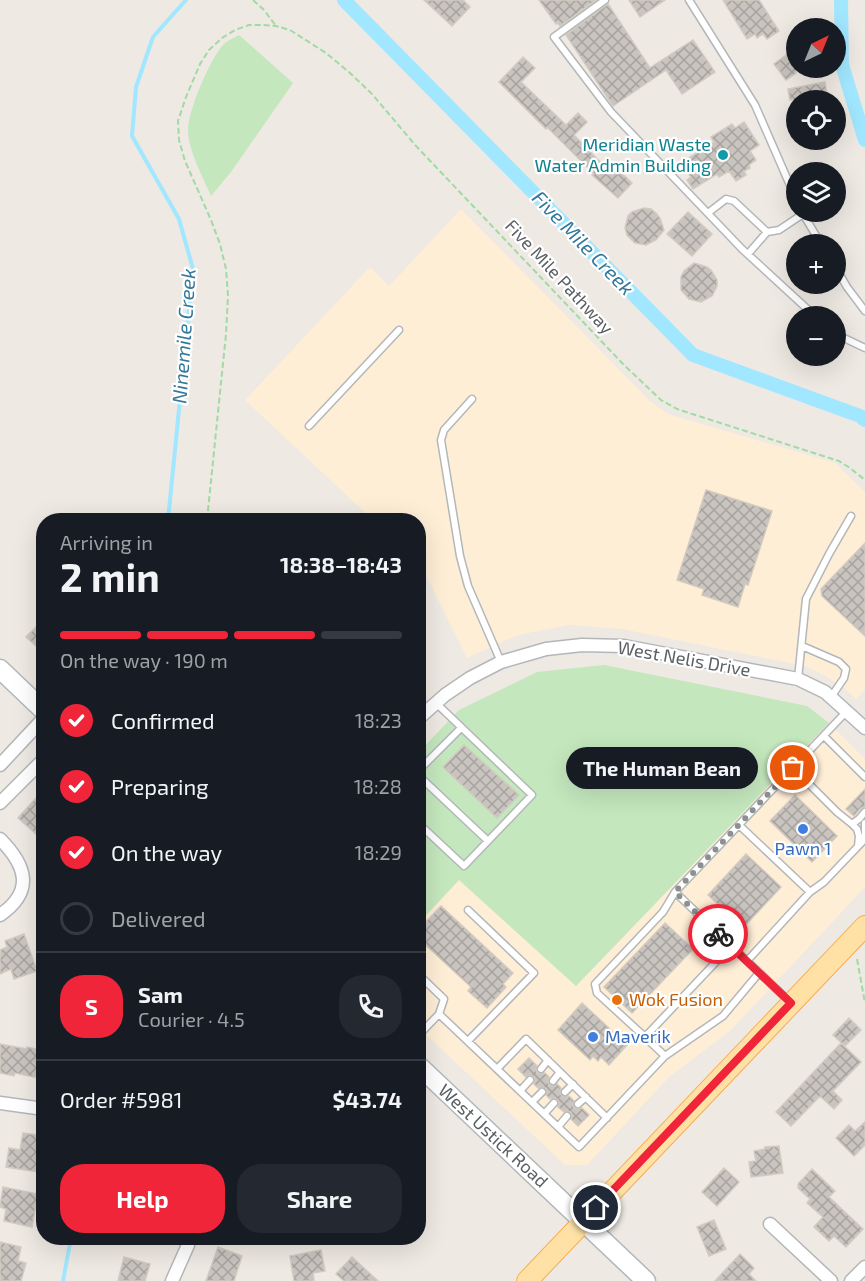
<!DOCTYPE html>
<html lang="en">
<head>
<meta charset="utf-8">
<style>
	body { margin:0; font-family:"Exo 2",sans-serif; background:#242831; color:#f1f3f6; height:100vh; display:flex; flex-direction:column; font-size:22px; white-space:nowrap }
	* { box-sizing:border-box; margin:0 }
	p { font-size:20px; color:#9ea1a6 }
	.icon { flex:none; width:33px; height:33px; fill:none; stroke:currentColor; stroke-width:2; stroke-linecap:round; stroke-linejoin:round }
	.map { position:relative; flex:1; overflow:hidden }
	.drawer { position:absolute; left:36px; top:513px; width:390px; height:732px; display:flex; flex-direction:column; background:#171b24; border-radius:24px; box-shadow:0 6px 24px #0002 }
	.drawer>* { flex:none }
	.needle { width:39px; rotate:43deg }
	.controls { position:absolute; left:786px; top:18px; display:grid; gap:12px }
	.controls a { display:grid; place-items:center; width:60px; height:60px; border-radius:50%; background:#171b24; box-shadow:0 6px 24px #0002; font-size:30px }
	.pin { position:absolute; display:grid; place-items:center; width:51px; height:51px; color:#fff; margin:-26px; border:3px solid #fff; border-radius:50%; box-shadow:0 2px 6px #0007 }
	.courier { position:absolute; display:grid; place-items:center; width:60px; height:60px; margin:-30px; border:4px solid #f12539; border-radius:50%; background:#fff; color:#222; box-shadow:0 2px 8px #0007 }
	.bubble { position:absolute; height:42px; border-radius:21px; background:#171b24; box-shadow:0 6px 24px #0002; font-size:20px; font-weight:700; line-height:42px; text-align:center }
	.head em { font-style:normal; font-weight:700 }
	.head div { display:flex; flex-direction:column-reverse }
	.head { display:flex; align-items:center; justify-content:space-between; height:102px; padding:0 24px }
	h1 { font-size:39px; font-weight:700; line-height:45px }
	.bar { display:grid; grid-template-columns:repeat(4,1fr); gap:9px 6px; align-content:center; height:72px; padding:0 24px }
	.bar i { height:8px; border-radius:4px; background:#363941 }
	.bar .active { background:#f12539 }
	.bar p { grid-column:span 4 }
	.line { display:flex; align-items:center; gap:15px; padding:0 24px; border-top:2px solid #363941 }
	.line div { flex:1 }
	.round { display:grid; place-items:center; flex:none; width:63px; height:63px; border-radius:24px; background:#242831 }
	ol { padding:0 24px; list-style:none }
	li { display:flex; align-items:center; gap:18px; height:66px }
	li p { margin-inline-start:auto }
	li .icon { padding:6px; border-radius:50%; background:#f12539; color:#fff; stroke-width:4 }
	li:last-child { color:#9ea1a6 }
	li i { width:33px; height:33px; border:3px solid #363941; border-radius:50% }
	.primary-button { display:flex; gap:12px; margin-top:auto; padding:12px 24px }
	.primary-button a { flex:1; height:69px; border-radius:24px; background:#f12539; color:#fff; font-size:24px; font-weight:700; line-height:69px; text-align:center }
	.primary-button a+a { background:#242831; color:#f1f3f6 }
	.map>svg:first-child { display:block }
</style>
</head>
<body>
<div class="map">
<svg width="865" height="1281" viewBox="0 0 865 1281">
	<defs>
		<pattern id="building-cross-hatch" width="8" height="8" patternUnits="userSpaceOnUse" patternTransform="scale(1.5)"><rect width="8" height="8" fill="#c9c4bf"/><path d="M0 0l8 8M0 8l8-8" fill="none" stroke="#a6a39f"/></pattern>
	</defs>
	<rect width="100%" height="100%" fill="#eee9e2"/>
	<!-- commercial -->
	<path fill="#ffeed6" d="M461,209L650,401L668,414L835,463L865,492V690L856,699L843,687L826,676L805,666L622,629L569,625L518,635L467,658L422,567L419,563L418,520H373L245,400L370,267L389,286Z
		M829,723L865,759V887L731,1030L669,1077L587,1165H565L419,1028L418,923L459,880L576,986Z"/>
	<!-- green -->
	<path fill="#c4e7bd" d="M239,35L293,83L231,172L211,196C203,177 188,150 188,130C188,111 210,59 223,45C228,40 234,38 239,35Z
		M604,665L807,706L829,723L576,986L459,880L419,923V752L459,710L537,672Z"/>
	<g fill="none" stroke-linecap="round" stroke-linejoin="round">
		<!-- stream -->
		<path stroke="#a1e7ff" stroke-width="4" d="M168,520L193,269L179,219L132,136L136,87L153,37L186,0
			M63,1281L71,1238"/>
		<!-- canal -->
		<path stroke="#a1e7ff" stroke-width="14" d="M344,0L693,355L860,416L865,420
			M841,0L842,65L865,140"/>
	</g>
	<!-- building -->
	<path fill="url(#building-cross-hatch)" stroke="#d3cac0" stroke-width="1.5" d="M424,0H463L470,7L452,26Z
		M539,0H596L560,26L557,22L556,24Z
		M629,0H665L640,17Z
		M723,0H759L779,31L767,39L763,34L757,38L755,34L747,39Z
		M608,4L650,68L693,40L715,72L682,94L666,70L613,106L566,35Z
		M796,48V73L786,80L774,64Z
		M523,57L535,68L521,82L566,125L578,113L587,122L574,135L602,164L607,159L632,183L618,198L592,175L594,174L547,127L546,129L499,82Z
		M825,82L828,100H790L788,89Z
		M744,122L759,145L750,151L756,160L749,165L750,168L744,171L746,175L736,181L729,171L719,177L717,174L693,189L687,180L691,177L681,163L714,142L711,137L732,124L735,128Z
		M644,208L651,209L656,213L660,218L664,230L656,240L646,245L635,243L627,235L625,228L628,216L632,212Z
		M688,212L712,234L692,256L667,234Z
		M694,263L707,267L711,270L717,280V286L712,296L701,302L689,299L681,290V277L684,271Z
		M706,490L772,511L748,585L745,584L738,607L702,595L704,589L677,580Z
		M865,543V636L822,596L821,589Z
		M44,619V653L26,637Z
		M464,745L519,795L497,818L443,767Z
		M865,789V807L861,808L854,816L846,809Z
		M795,795L837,836L812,862L770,821Z
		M36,798L44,805V841L18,818Z
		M746,854L781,887L743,928L708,895Z
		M441,906L513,973L503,984L506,987L487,1008L468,991L471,987L418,938V930Z
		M665,923L693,949L632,1013L604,987Z
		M24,934L37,971L14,979L11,969L0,974V950L7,947L5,941Z
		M582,1003L627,1045L609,1065L601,1057L598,1061L593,1056L590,1060L558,1030Z
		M849,1018L861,1030L845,1046L833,1035Z
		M841,1043L861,1062L833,1091L842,1100L834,1109L820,1096L791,1126L776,1112Z
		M0,1044L27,1049V1047L44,1051V1079L15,1073L14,1076L0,1073Z
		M529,1058L537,1066L536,1069L537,1073L541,1074L545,1073L549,1077L548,1081L549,1085L553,1086L557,1084L561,1088L560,1093L562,1096L566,1097L569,1096L574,1101L573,1104L574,1108L578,1109L582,1108L589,1115L578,1126L571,1119L572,1116L571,1112L567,1111L564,1112L558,1107L559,1104L558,1100L555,1098L550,1099L546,1095L547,1091L545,1088L541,1087L538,1088L534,1084L535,1081L534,1077L531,1075L526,1077L518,1069Z
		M865,1122V1145L854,1156L836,1138L849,1125L855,1131Z
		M23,1133L44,1136V1163L39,1162L38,1172L6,1167L9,1148L20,1150Z
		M779,1146L783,1173L751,1177L749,1162L756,1161L754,1151L765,1149V1147Z
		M724,1168L739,1182L717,1206L702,1192Z
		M812,1169L835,1191L829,1197L863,1229L846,1247L834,1236L829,1241L814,1227L823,1217L807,1203L810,1199L798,1188V1184Z
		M3,1187L38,1194L32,1227L4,1221L6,1209L0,1207Z
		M714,1220L726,1249L709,1256L697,1227Z
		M0,1242L21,1247L18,1261L26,1263L21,1281H0Z
		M218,1247L242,1256L234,1281H206Z
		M321,1250L325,1271L313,1273L314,1281H294L290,1256Z
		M740,1254L754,1268L749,1274L756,1281H715Z
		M124,1257L150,1264L145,1281H118Z
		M352,1257L378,1281H344L336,1274Z"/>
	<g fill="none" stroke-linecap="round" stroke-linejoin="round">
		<defs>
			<path id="lane" d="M605,0L554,37L611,112L742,249L815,316
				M689,0L755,105L796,199
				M802,212L821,244
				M708,213L726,199L734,201L767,232L779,230L803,214
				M748,254L767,232
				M836,268L847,287L865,311
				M836,332L844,338L865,348
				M472,399L444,430L441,440L460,556L468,586L501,662
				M309,426L399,330
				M802,646L839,662L846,669L844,678L831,697
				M798,679L806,599L829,554L851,516
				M824,736L865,777
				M793,768L837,812L852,824L857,829L859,836L858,846
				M418,771L461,728
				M418,775L488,841
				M418,823L464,866L532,795L436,703
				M852,824L859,819L865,812
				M739,825L810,892L824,882L865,839V823
				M731,946L645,1037L665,1056L723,1016L759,973
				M747,961L810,892
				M418,974L444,999L439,1014
				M790,1002L675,892L847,711
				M418,1036L439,1014L579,1147L665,1056
				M645,1037L597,993L595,984L663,912L675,892
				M468,1041L534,973L468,910
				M497,1069L526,1039L607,1118
				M541,1069L548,1060
				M553,1081L560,1072
				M520,1091L530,1080
				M565,1092L573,1084
				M532,1102L542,1092
				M578,1104L586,1097
				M544,1114L554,1103
				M558,1127L567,1116"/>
			<path id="street" d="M418,719L445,695L470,678L501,662L546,649L582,645L624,646L798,679L825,692L865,728
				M0,765L44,718
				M0,803L44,759
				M0,839C26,865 35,891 0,915
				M0,1103L44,1109
				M770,1224L831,1281
				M172,1281L188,1245L189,1238
				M851,1281L865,1267"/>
			<path id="secondary" d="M0,669L44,711
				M418,1065L646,1281"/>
			<path id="primary" d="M527,1281L865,926"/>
		</defs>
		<!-- lane casing -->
		<use href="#lane" stroke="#b3b7ba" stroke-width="9"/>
		<!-- street casing -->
		<use href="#street" stroke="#b3b7ba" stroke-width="15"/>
		<!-- secondary casing -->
		<use href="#secondary" stroke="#b1b7bb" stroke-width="21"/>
		<!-- primary casing -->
		<use href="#primary" stroke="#f8ac52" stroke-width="22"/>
		<!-- path -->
		<path stroke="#a0daa4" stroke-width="2" stroke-dasharray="6 3" stroke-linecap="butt" d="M253,0L264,10L276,26
			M207,520L226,334L228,296L226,269L220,244L211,220L185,161L179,140L178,121L186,97L200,64L209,50L222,38L235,30L249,25H262L276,26L290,30L326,53L350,73L372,94L416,146L624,365L661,400L677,409L839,461L850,468L865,480
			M857,959L865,1003"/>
		<!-- lane -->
		<use href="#lane" stroke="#fff" stroke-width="6"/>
		<!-- street -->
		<use href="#street" stroke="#fff" stroke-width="12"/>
		<!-- secondary -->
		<use href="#secondary" stroke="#fff" stroke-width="18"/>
		<!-- primary -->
		<use href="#primary" stroke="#ffe1a6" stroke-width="20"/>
	</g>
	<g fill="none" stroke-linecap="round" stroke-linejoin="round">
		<!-- done -->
		<path stroke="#8e9090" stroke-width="6" stroke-dasharray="0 10.8" d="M718,934L675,892L793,768"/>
		<!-- route -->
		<path stroke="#f12539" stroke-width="8" d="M596,1208L791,1003L718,934"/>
	</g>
	<!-- markers -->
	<circle fill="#0f9aa8" stroke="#fff" stroke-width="2" cx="723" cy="155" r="6"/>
	<g fill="#3f7fe0" stroke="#fff" stroke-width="2">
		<circle cx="803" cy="829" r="6"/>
		<circle cx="593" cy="1037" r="6"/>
	</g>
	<circle fill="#e8710a" stroke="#fff" stroke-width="2" cx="617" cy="1000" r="6"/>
	<g text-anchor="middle" stroke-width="4.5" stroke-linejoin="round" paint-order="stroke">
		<!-- culture labels -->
		<g font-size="18" fill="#0d838f" stroke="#fff" text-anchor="end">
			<text x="711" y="151">Meridian Waste<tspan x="711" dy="21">Water Admin Building</tspan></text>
		</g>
		<!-- street labels -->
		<g font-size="18" fill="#5a6064" stroke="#fff">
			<text transform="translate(559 277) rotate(47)" y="6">Five Mile Pathway</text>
			<text transform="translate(684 659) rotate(10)" y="6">West Nelis Drive</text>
			<text transform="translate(493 1136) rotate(43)" y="6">West Ustick Road</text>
		</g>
		<!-- shop labels -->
		<g font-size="18" fill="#366cbe" stroke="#fff">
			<text x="803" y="855">Pawn 1</text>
			<text x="605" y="1043" text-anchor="start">Maverik</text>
		</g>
		<!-- food labels -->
		<g font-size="18" fill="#c56008" stroke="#fff" text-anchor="start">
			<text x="629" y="1006">Wok Fusion</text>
		</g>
		<!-- water labels -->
		<g font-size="20" font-style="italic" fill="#33789a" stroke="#fff">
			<text transform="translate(583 243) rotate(46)" y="7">Five Mile Creek</text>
			<text transform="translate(184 336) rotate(-86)" y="7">Ninemile Creek</text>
		</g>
	</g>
</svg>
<div class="controls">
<a><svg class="needle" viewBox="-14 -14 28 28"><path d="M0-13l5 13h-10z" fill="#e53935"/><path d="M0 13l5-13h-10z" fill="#9ea1a6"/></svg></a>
<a><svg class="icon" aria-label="locate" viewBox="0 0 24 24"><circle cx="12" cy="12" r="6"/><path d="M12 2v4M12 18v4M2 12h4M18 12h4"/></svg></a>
<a><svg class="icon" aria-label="layers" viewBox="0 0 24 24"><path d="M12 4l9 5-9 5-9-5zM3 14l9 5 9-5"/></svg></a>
<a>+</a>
<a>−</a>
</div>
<div class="pin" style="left:793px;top:768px;background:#ea580c"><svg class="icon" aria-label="bag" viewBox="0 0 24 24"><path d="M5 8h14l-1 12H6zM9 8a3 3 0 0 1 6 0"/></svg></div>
<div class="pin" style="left:596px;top:1208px;background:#1f2937"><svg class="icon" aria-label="home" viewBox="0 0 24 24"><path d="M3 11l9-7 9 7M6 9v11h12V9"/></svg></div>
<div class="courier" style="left:718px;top:934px"><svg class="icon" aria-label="bike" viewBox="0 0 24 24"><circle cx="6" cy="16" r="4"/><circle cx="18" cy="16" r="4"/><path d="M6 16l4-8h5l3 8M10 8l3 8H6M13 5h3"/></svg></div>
<div class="bubble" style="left:566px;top:747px;width:192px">The Human Bean</div>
<section class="drawer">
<div class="head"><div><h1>2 min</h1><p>Arriving in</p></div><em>18:38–18:43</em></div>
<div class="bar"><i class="active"></i><i class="active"></i><i class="active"></i><i></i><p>On the way · 190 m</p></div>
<ol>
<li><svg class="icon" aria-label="check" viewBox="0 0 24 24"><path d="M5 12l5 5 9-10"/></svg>Confirmed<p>18:23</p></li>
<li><svg class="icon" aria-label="check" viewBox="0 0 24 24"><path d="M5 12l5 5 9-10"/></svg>Preparing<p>18:28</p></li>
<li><svg class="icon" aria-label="check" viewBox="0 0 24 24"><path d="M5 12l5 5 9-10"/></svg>On the way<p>18:29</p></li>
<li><i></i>Delivered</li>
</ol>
<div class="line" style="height:108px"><b class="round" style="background:#f12539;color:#fff">S</b><div><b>Sam</b><p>Courier · 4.5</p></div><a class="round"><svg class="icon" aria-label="phone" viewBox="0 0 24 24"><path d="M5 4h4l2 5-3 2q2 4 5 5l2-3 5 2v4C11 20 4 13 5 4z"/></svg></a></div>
<div class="line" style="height:78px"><div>Order #5981</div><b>$43.74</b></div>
<div class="primary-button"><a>Help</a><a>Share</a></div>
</section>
</div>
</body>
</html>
